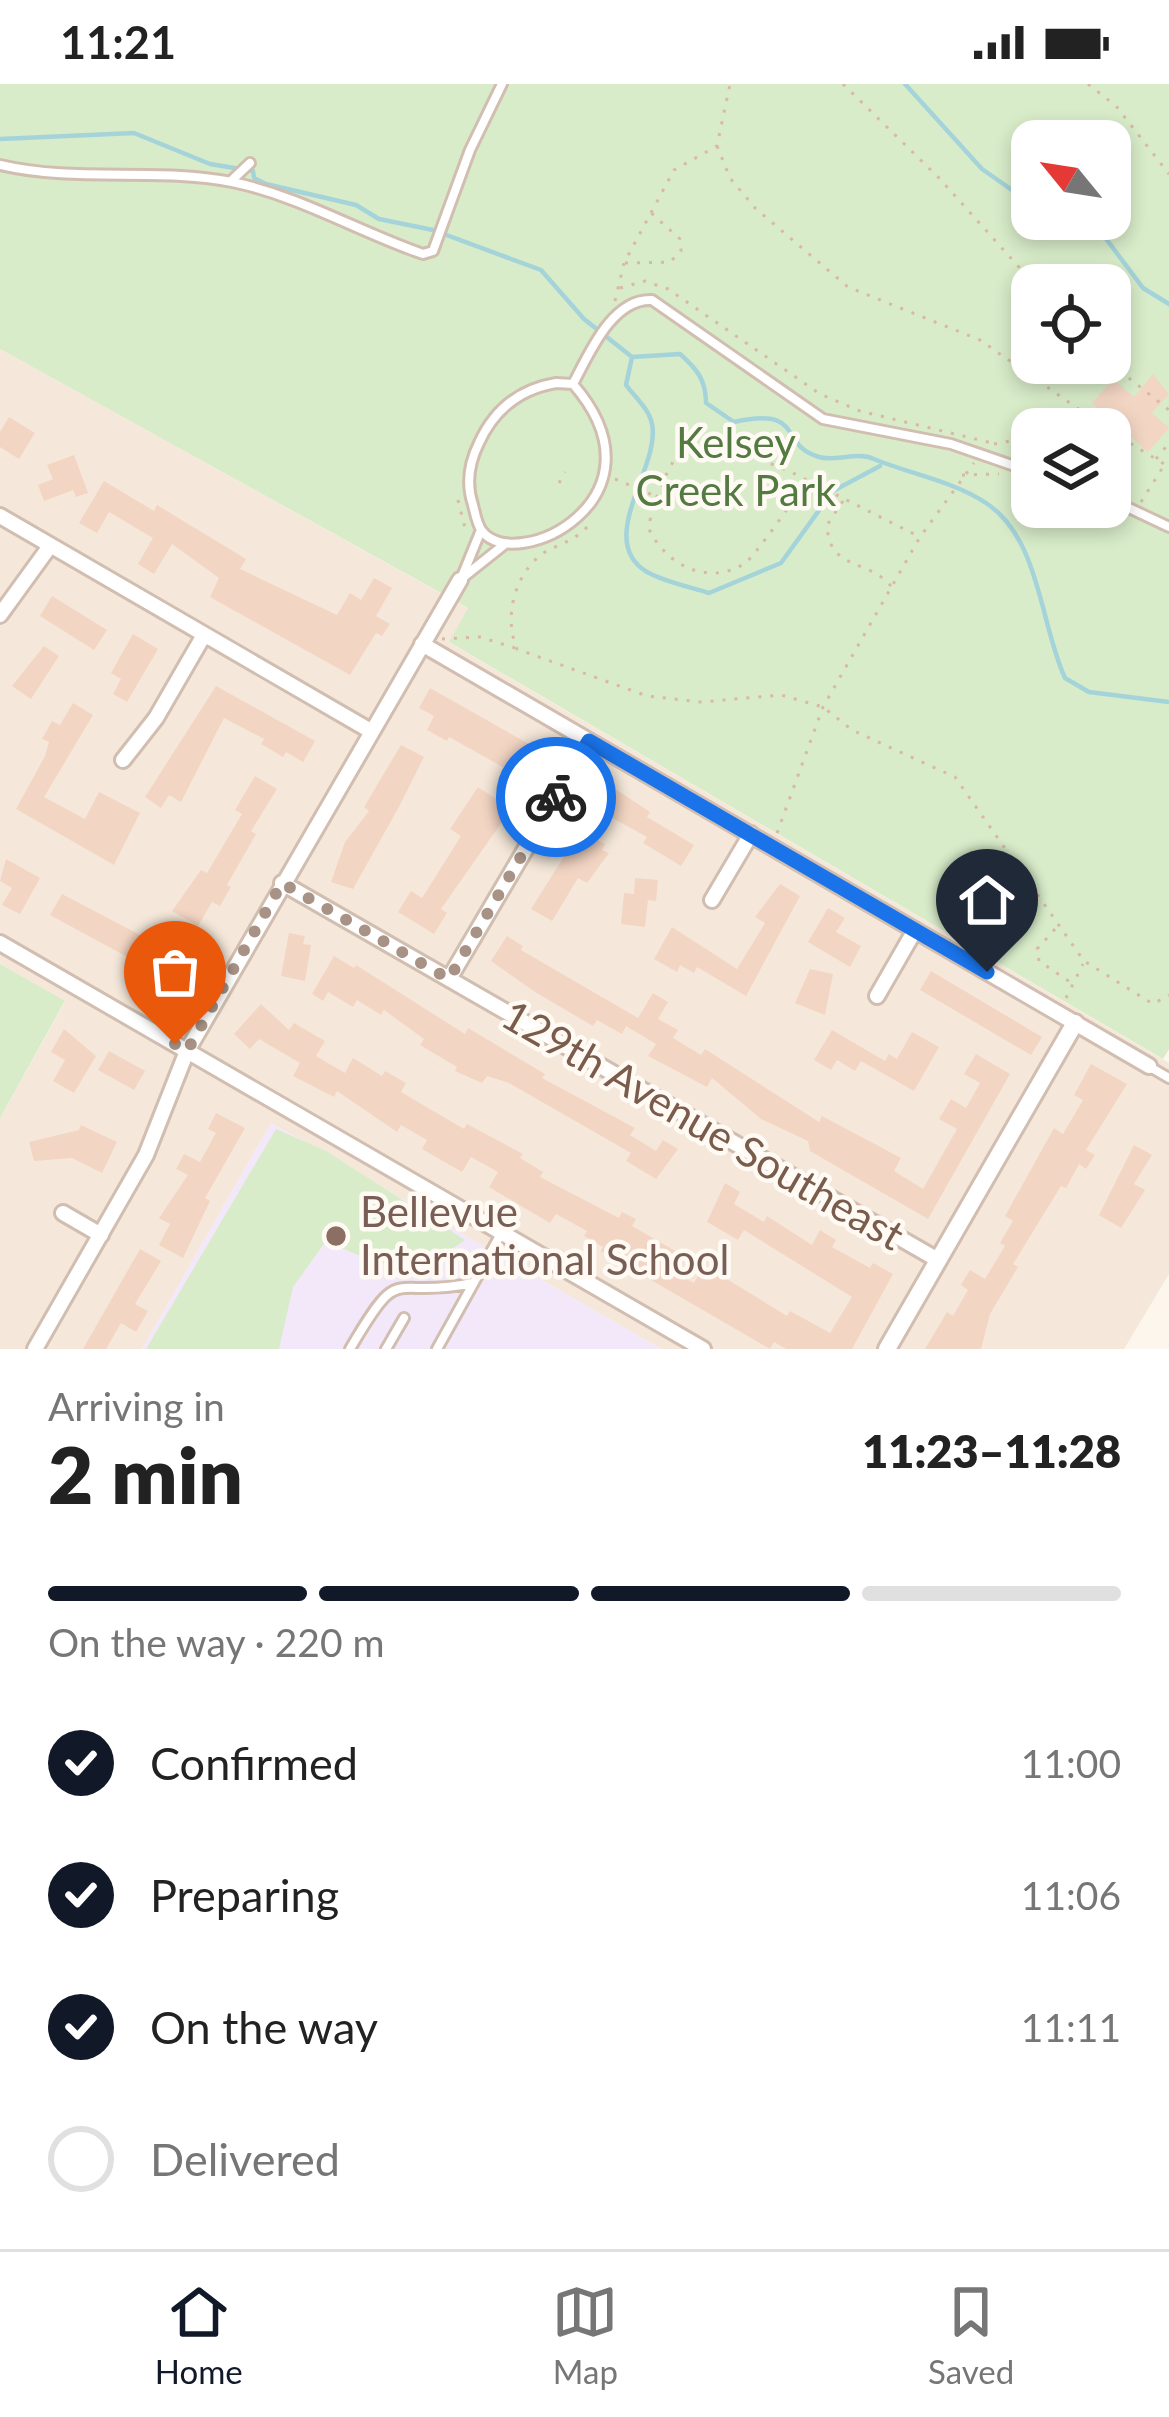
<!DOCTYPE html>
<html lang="en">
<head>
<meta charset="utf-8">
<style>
	body { margin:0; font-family:Lato,sans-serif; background:#f2f2f2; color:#222; height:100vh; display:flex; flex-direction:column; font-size:45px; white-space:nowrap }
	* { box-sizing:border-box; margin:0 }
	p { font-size:39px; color:#767676 }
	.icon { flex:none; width:66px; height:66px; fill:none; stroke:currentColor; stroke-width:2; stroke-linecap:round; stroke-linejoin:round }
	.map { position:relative; height:1265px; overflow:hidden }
	.details { display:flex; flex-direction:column; background:#fff; flex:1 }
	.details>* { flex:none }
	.needle { width:78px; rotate:300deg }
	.controls { position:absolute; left:1011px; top:36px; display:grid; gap:24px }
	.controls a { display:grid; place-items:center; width:120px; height:120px; border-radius:24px; background:#fff; box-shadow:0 6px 18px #0003; font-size:60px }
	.pin { position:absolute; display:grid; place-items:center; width:102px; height:102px; color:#fff; margin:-123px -51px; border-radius:50% 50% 50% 0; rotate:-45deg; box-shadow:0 0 12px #0007 }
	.pin .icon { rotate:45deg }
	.courier { position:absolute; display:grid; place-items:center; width:120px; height:120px; margin:-60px; border:9px solid #1a73e8; border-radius:50%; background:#fff; color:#222; box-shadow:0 3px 15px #0007 }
	.head em { font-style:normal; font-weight:800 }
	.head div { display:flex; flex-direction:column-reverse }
	.head { display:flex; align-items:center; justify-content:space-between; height:204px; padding:0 48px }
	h1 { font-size:78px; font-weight:800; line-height:90px }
	.bar { display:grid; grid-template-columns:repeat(4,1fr); gap:18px 12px; align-content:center; height:144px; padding:0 48px }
	.bar i { height:15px; border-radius:9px; background:#e0e0e0 }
	.bar .on { background:#111827 }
	.bar p { grid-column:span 4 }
	ol { padding:0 48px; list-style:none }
	li { display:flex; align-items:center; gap:36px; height:132px }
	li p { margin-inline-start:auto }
	li .icon { padding:12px; border-radius:50%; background:#111827; color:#fff; stroke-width:4 }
	li:last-child { color:#767676 }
	li i { width:66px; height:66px; border:6px solid #e0e0e0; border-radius:50% }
	.status { display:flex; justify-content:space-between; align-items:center; height:84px; padding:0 60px; background:#fff; direction:ltr }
	.status svg { height:33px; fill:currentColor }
	.tab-bar { display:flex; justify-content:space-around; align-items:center; height:168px; border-top:3px solid #e0e0e0; background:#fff; font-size:33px; color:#767676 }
	.tab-bar a { display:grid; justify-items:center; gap:6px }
	.tab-bar .on { color:#111827 }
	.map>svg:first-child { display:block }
</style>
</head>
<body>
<div class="status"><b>11:21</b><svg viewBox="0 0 49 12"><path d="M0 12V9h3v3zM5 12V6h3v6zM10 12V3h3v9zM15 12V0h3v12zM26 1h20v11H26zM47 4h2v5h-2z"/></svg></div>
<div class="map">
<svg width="1169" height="1265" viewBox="0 0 1169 1265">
	<rect width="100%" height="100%" fill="#fdf6ec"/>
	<!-- residential -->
	<path fill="#f5e8da" d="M0,265L469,525L450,559L1169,979V1190L1124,1265H661L271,1039L142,1265H0V1034L65,918L0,880Z"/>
	<!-- education -->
	<path fill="#f3e8fa" d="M271,1039L661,1265H142Z"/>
	<!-- green -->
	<path fill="#d8ecc9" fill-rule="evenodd" d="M0,0H1169V965L1163,975L449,558L468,524L0,265ZM1032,57H1110V135H1032ZM1032,201H1110V279H1032ZM1032,345H1110V423H1032Z
		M0,880L65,917L0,1034Z
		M276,1045L326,1067L465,1156C407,1198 386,1183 326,1157L293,1203L279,1265H146Z"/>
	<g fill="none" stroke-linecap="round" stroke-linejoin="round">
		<!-- stream -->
		<path stroke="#a5d3da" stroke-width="4.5" d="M905,0L982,85L1032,120
			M0,55L134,49L210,80L253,87L254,94L266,100L356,121L379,135L433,146L541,186L584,235L632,273L680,270C697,285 706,296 706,319L734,338C806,322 777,361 819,373C836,378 856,367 874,375C910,390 953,397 986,419C1040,454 1040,540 1065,594L1089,608L1169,618
			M1060,135L1101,148L1143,204L1169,220
			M632,273L626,301C635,313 649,325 652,340C661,383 594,456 647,488C665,498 690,503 709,509L781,479L833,407L880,382"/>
	</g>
	<!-- building -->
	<path fill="#f3d5c3" d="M1153,290L1169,310L1152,329L1169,344L1148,368L1092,319L1113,295L1134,313Z
		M9,333L35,349L19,375L0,363V348Z
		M74,371L88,409L76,413L73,406L44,417L38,401L53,395L47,381Z
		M104,397L154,427L157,421L246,475L240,485L337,531L350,509L361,516L374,494L392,504L376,532L390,540L382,552L376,549L350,591L210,513L219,494L172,460L154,490L138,480L153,454L109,428L97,449L79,439Z
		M52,512L107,546L94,566L40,532Z
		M133,550L158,565L127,618L113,610L121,595L111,589Z
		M44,562L59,572L31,615L12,602Z
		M216,602L315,657L303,678L286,668L283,673L261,660L264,655L224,634L181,718L169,711L161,724L145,713Z
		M430,604L550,672L535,701L449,653L447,657L427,646L434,632L419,624Z
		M73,619L93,631L44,713L85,735L99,708L140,729L114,781L16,725L45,672L49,658L42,655L52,637L60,641Z
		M401,661L424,673L400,721L353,805L331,798L345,758L369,727L364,723Z
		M255,692L277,705L251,747L256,750L227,801L231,803L220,822L212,818L198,842L172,827L201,786L207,789L242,730L235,726Z
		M609,701L650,728L647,733L694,761L681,782L643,759L647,753L596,725Z
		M478,703L511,725L441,825L447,829L434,850L398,828L411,807L422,814L461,752L450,745Z
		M580,747L605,760L602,766L609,769L587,799L578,794L552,837L531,825Z
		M6,775L40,794L20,830L2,821L12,804L0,797Z
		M635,794L658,796L656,817L648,816L645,843L621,840L624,809L634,810Z
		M780,800L800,812L746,912L697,883L694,889L680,881L677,888L654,875L672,843L737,885L765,839L755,833Z
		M62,810L140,851L135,860L180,886L169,917L154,908L159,899L138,887L142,881L50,831Z
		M828,824L845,834L836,848L861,862L850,883L808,858Z
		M289,849L305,852L303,860L311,861L305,897L281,892Z
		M507,852L523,862L521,866L638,934L653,909L668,918L658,935L678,946L673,954L701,971L705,965L819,1038L822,1032L901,1074L894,1087L923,1105L957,1045L939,1035L951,1015L966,1024L980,999L964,990L976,970L1010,990L928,1135L810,1067L808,1057L761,1035L712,994L707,1003L648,972L656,960L626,942L622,950L597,936L593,942L535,908L491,877Z
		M334,872L354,884L356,881L465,950L468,944L545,990L542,994L635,1044L630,1051L656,1067L663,1056L678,1065L656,1095L626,1077L631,1069L509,999L487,992L482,999L455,987L457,983L420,961L424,955L384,926L381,931L357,916L353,923L328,908L323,917L312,910Z
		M810,885L833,890L825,931L795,919Z
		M931,887L1042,953L1031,971L920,906Z
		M261,920L289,946L294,939L325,957L316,972L345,989L353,974L382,992L385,987L406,999L401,1008L464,1045L467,1040L523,1070L520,1074L543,1088L540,1093L619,1134L622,1128L636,1135L632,1142L677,1168L667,1185L694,1199L704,1181L787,1232L790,1227L830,1249L852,1213L744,1146L738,1156L707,1138L725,1099L740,1108L734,1120L764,1138L767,1132L812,1161L820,1146L836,1156L832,1163L870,1184L873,1179L893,1190L852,1265H786L774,1258L770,1265L601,1167L603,1163L584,1152L587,1147L556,1130L550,1139L489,1103L498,1088L471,1073L462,1088L422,1065L427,1056L401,1041L397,1048L337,1007L334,1013L293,992L300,979L259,955L250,965L234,950Z
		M64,945L96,972L74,1009L53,997L65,976L51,968Z
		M832,946L885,977L889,970L897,975L912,948L939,963L914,1007L861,977L855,987L837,976L831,986L814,976Z
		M109,967L145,987L134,1006L98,986Z
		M1091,980L1127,1000L1086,1066L1095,1071L1086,1085L1079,1080L1066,1104L1061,1102L1013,1180L1018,1183L990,1230L981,1265H925L947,1228L953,1232L968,1206L961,1201L970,1186L985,1195L1005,1162L1000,1159L1013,1137L1005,1132L1054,1044L1063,1050L1083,1016L1074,1011Z
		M216,1029L245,1044L205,1114L210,1117L183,1174L159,1161L170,1140L159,1134L188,1091L176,1085L184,1070L200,1078L216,1049L208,1045Z
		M81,1041L117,1058L102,1089L72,1074L34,1077L29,1058L79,1046Z
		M1134,1061L1152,1071L1134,1100L1145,1106L1121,1144L1099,1131Z
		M140,1165L161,1177L135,1220L148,1227L136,1248L121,1239L106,1265H83Z"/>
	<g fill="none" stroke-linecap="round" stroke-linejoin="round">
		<defs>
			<path id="service" d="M0,81C77,99 156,83 232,98C300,112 359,148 423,170L433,167L470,66L502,0
				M231,97L250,79
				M556,299L573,300C673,415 515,491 482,447C477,441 475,429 473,421C466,400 469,379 479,359C494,326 520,305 556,299Z
				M573,300C589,270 612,214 652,216L823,335L951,360L1032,388
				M1110,415L1169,443
				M461,495L505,460
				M461,495L481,446
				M1150,983L1169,994
				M350,1265C403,1174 389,1217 473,1199
				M386,1265L404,1234
				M437,1265L502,1148"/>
			<path id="minor" d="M0,432L369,646
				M0,531L50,462
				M422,560L1149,982
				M123,676L156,634L204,551
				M282,799L938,1176
				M712,816L751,750
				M0,859L703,1265
				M449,895L589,657
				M877,912L915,846
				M63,1129L101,1151
				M35,1265L146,1071L187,967L460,496"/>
			<path id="tertiary" d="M887,1265L1075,939"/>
		</defs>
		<!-- service casing -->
		<use href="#service" stroke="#d1beb0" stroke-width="14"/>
		<!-- minor casing -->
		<use href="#minor" stroke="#d1beb0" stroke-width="20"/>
		<!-- tertiary casing -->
		<use href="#tertiary" stroke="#d1beb0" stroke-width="22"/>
		<!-- path -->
		<path stroke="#d9b8a5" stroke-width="3" stroke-dasharray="3 9" stroke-linecap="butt" d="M843,0L939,94L1035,201
			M1088,0L1116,22L1169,90
			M717,62L730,94L755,124L848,203L980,256L1107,345
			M625,179L670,178L681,167L680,155L648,126
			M620,204L645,197L668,205L820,310L860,327L992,359
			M615,217L624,179L674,86L717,62L730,0
			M1110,279L1169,326
			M1065,345L1083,332
			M1110,347L1169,383
			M994,360L1032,353
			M1156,375L1169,359
			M962,391L999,390
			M615,395L655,412
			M807,396C799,409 753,475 744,480C707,502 666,481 649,445C650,420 676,360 698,350L791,388L920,453
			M559,399L565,388
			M458,416L466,448
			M843,417L827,441C829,487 867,474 891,502
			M1141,418L1165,380
			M587,443C574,457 561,459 545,468C515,488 503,532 517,565L647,612L701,618L781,611L823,623L852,646L955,693L1084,877L1153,920L1169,911
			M442,555L480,553L515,564
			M777,749L823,623L920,453L974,379
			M1055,845L1037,865L1039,877L1073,900
			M1066,914L1083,880"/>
		<!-- service -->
		<use href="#service" stroke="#fff" stroke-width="8"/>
		<!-- minor -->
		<use href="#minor" stroke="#fff" stroke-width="14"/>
		<!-- tertiary -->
		<use href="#tertiary" stroke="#fff" stroke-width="16"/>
	</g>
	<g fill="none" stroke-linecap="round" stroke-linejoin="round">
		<!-- done -->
		<path stroke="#a89285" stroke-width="12" stroke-dasharray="0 21.6" d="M175,960L187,967L282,799L449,895L556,713"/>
		<!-- route -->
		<path stroke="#1a73e8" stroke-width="15" d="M556,713L589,657L987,888"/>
	</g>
	<!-- markers -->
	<circle fill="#8d6e63" stroke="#fffaf3" stroke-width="4.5" cx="336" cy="1152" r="12"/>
	<g text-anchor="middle" stroke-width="9" stroke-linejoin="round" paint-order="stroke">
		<!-- park labels -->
		<g font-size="42" fill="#537a41" stroke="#fffaf3">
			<text x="736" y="374">Kelsey<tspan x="736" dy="48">Creek Park</tspan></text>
		</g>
		<!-- street labels -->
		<g font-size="42" fill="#7a5c4d" stroke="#fffaf3">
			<text transform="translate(703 1041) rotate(30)" y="15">129th Avenue Southeast</text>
		</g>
		<!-- education labels -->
		<g font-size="42" fill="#785e54" stroke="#fffaf3" text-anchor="start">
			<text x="360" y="1143">Bellevue<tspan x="360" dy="48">International School</tspan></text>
		</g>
	</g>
</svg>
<div class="controls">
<a><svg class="needle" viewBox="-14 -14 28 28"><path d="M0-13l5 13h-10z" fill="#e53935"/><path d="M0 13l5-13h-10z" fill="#767676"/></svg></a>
<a><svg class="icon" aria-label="locate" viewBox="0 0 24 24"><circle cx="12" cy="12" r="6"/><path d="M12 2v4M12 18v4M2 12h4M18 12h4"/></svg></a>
<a><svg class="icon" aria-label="layers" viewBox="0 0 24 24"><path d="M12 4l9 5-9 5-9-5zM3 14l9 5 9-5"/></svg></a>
</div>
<div class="pin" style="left:175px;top:960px;background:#ea580c"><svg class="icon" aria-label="bag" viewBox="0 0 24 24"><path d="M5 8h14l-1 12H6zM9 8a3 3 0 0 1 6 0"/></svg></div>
<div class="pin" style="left:987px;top:888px;background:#1f2937"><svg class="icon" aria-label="home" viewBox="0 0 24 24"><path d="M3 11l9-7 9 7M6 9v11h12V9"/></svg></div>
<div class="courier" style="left:556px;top:713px"><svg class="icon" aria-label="bike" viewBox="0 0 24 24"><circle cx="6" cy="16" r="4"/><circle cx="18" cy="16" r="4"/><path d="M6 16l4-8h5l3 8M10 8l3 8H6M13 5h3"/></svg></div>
</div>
<section class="details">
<div class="head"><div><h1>2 min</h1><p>Arriving in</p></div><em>11:23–11:28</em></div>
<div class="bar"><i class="on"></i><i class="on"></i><i class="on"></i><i></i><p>On the way · 220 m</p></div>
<ol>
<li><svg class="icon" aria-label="check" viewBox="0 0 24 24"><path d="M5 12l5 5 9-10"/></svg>Confirmed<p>11:00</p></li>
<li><svg class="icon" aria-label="check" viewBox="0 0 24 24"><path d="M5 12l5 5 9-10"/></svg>Preparing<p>11:06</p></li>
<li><svg class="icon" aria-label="check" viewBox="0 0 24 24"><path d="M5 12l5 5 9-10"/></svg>On the way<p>11:11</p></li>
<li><i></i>Delivered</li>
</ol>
</section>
<nav class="tab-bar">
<a class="on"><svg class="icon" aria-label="home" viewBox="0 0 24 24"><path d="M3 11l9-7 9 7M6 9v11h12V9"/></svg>Home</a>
<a><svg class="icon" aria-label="map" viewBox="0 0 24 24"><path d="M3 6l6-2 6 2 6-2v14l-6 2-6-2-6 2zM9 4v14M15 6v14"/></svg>Map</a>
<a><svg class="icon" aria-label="saved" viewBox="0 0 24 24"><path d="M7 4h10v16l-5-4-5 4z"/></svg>Saved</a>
</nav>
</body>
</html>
